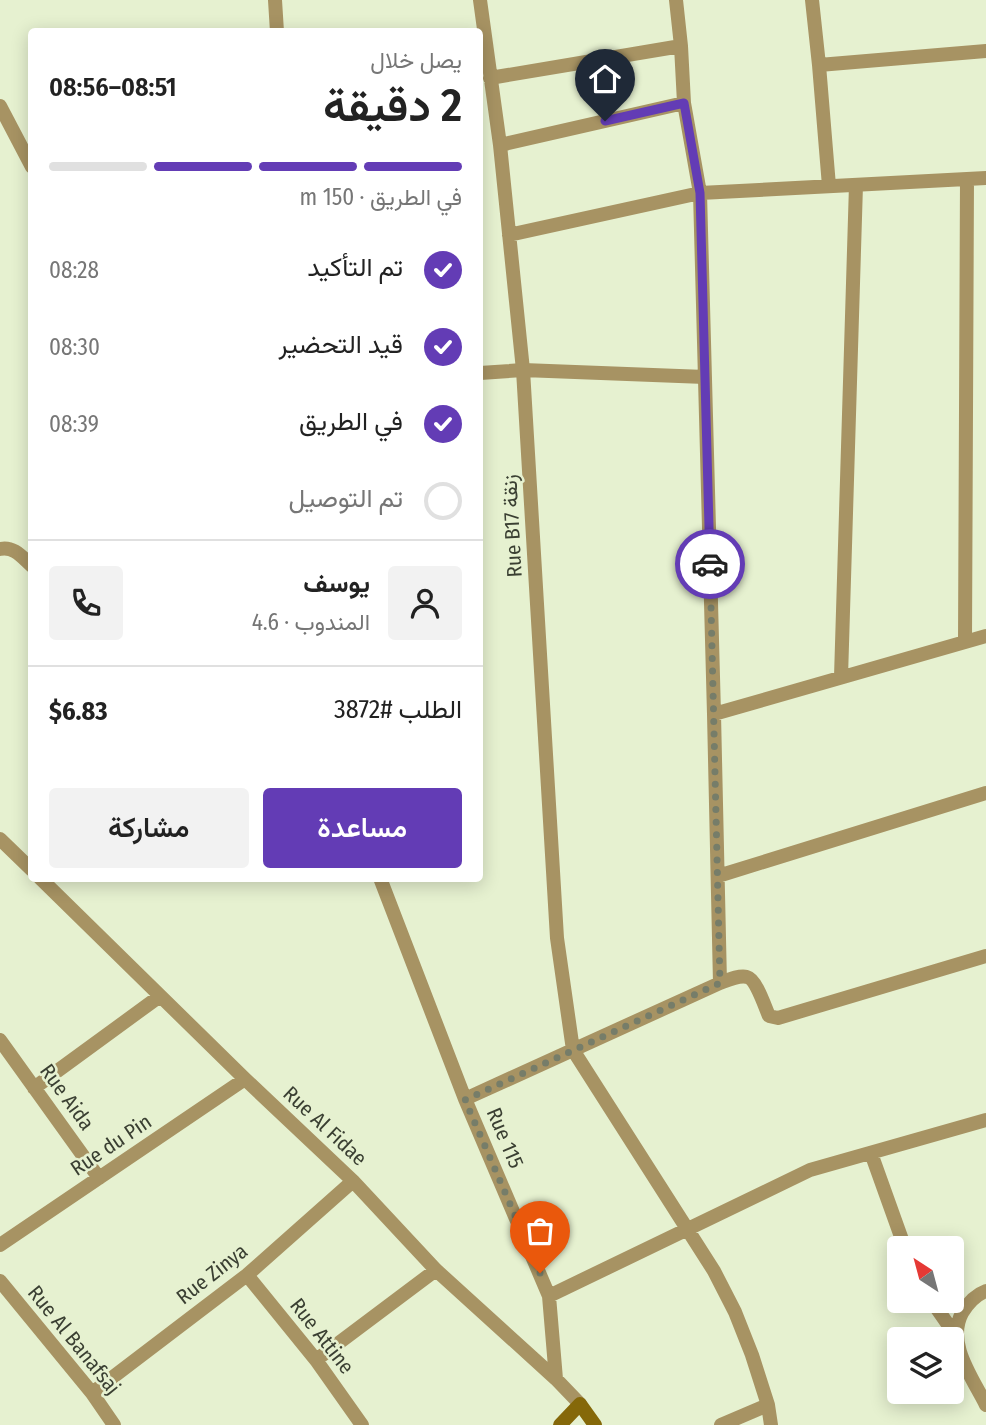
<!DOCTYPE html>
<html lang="ar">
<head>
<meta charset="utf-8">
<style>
	body { margin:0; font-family:"Fira Sans Condensed",Vazirmatn,sans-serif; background:#f2f2f2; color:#222; direction:rtl; height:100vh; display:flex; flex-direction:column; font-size:26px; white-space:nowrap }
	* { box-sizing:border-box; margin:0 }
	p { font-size:23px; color:#767676 }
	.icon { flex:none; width:38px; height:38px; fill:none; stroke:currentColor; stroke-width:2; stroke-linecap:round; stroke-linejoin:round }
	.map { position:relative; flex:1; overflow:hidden; direction:ltr }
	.details { position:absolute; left:28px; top:28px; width:455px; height:854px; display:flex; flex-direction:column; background:#fff; border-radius:7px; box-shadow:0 4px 18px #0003; direction:rtl }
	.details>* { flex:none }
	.needle { width:46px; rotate:324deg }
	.controls { position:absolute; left:887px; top:1236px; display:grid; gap:14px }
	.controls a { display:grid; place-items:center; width:77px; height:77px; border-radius:7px; background:#fff; box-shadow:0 4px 18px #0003; font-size:35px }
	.pin { position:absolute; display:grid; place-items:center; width:60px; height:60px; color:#fff; margin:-72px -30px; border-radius:50% 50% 50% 0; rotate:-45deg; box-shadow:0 0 7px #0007 }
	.pin .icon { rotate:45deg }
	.courier { position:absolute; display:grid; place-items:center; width:70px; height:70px; margin:-35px; border:5px solid #633cb5; border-radius:50%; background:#fff; color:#222; box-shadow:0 2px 9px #0007 }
	.headline em { font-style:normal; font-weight:600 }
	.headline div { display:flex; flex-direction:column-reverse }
	.headline { display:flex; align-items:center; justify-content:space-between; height:119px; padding:0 21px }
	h1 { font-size:46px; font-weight:600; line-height:52px }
	.bar { display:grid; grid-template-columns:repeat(4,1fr); gap:10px 7px; align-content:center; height:84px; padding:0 21px }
	.bar i { height:9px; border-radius:5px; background:#e0e0e0 }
	.bar .current { background:#633cb5 }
	.bar p { grid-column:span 4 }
	.line { display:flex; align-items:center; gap:18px; padding:0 21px; border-top:2px solid #e0e0e0 }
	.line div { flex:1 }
	.round { display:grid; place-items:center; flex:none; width:74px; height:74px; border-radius:7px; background:#f2f2f2 }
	ol { padding:0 21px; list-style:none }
	li { display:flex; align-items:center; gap:21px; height:77px }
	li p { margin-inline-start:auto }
	li .icon { padding:7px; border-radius:50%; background:#633cb5; color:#fff; stroke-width:4 }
	li:last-child { color:#767676 }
	li i { width:38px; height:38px; border:4px solid #e0e0e0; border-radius:50% }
	.primary-button { display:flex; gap:14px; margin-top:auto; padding:14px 21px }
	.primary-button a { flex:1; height:80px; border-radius:7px; background:#633cb5; color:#fff; font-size:28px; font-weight:600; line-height:80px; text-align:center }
	.primary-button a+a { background:#f2f2f2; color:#222 }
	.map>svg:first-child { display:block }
</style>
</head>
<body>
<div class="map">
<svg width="986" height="1425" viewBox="0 0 986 1425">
	<rect width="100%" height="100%" fill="#e6f1d0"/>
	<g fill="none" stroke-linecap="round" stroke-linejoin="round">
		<!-- street -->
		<path stroke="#a79363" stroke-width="14" d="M275,0L277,32
			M480,0L500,145L523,370L557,938L573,1050L714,1271L735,1312L752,1355L768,1405L771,1425
			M676,0L681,46L684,103L700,193L714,714L720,983
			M812,0L819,65L829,186
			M819,65L986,51
			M490,78L681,46
			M0,106L32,167
			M500,145L684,103
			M509,235L700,193L986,178
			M480,373L523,370L705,377
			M0,549C14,546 22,557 32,566
			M965,642L967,179
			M841,677L856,185
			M714,714L986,636
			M0,839L32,870
			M718,876L986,793
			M40,878L245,1079L353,1181L436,1270L556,1379L580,1404
			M380,878L465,1099L549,1296L556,1379
			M0,1040L99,1178
			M34,1088L160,996
			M465,1099L720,983C728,980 739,975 747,977C756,979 765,1007 769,1016L778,1018L986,956
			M871,1153L905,1248
			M0,1245L245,1079
			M247,1275L316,1360L362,1425
			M0,1281L92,1393L114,1425
			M986,1291C975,1295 968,1303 962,1313C946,1343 972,1377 986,1405
			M549,1296L810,1170L986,1120
			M931,1300L956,1336
			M316,1360L436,1270
			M92,1393L247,1275L353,1181
			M721,1425L768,1405"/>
		<!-- secondary -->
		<path stroke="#856809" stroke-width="14" d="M560,1425L580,1404L595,1425"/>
	</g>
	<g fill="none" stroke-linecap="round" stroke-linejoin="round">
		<!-- done -->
		<path stroke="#767d69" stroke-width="7" stroke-dasharray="0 12.6" d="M540,1273L465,1100L720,983L710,564"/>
		<!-- route -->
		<path stroke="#633cb5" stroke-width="9" d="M605,121L684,103L700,193L710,564"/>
	</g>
	<g text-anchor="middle" stroke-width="5" stroke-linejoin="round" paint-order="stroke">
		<!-- street labels -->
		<g font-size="21" fill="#3a3f32" stroke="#e6f1d0">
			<text transform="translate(512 526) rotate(-93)" y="7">Rue B17 زنقة</text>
			<text transform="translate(67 1097) rotate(54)" y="7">Rue Aida</text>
			<text transform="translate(325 1126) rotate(43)" y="7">Rue Al Fidae</text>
			<text transform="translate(505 1138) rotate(67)" y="7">Rue 115</text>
			<text transform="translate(111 1145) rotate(-34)" y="7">Rue du Pin</text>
			<text transform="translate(212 1274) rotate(-38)" y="7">Rue Zinya</text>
			<text transform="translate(322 1336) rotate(52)" y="7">Rue Attine</text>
			<text transform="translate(74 1340) rotate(51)" y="7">Rue Al Banafsaj</text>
		</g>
	</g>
</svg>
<div class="controls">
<a><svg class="needle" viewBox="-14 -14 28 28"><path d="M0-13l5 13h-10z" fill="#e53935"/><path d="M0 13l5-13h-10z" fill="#767676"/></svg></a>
<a><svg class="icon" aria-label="layers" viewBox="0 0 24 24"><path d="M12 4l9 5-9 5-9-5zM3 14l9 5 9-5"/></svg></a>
</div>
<div class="pin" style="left:540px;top:1273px;background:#ea580c"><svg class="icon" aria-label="bag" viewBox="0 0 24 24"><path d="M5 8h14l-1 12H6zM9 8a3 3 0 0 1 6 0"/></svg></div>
<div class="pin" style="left:605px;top:121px;background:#1f2937"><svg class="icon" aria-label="home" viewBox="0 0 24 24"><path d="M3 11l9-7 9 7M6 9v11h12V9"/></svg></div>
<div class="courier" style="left:710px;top:564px"><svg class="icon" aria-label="car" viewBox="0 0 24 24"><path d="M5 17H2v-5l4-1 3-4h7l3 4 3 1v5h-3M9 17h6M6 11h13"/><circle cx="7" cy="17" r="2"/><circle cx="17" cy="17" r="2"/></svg></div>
<section class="details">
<div class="headline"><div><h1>2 دقيقة</h1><p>يصل خلال</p></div><em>08:51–08:56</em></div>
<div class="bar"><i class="current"></i><i class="current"></i><i class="current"></i><i></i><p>في الطريق · 150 m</p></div>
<ol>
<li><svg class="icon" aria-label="check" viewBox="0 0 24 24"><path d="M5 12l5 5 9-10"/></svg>تم التأكيد<p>08:28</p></li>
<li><svg class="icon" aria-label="check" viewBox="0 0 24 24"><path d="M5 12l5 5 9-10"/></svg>قيد التحضير<p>08:30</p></li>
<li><svg class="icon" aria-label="check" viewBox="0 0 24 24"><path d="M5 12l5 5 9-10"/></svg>في الطريق<p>08:39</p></li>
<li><i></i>تم التوصيل</li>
</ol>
<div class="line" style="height:126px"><a class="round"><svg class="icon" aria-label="person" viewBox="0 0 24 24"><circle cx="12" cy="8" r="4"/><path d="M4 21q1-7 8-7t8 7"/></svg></a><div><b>يوسف</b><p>المندوب · 4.6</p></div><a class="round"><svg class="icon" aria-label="phone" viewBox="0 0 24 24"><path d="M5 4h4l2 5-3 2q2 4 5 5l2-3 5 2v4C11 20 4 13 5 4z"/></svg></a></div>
<div class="line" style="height:91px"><div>الطلب #3872</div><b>$6.83</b></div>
<div class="primary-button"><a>مساعدة</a><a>مشاركة</a></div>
</section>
</div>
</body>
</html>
